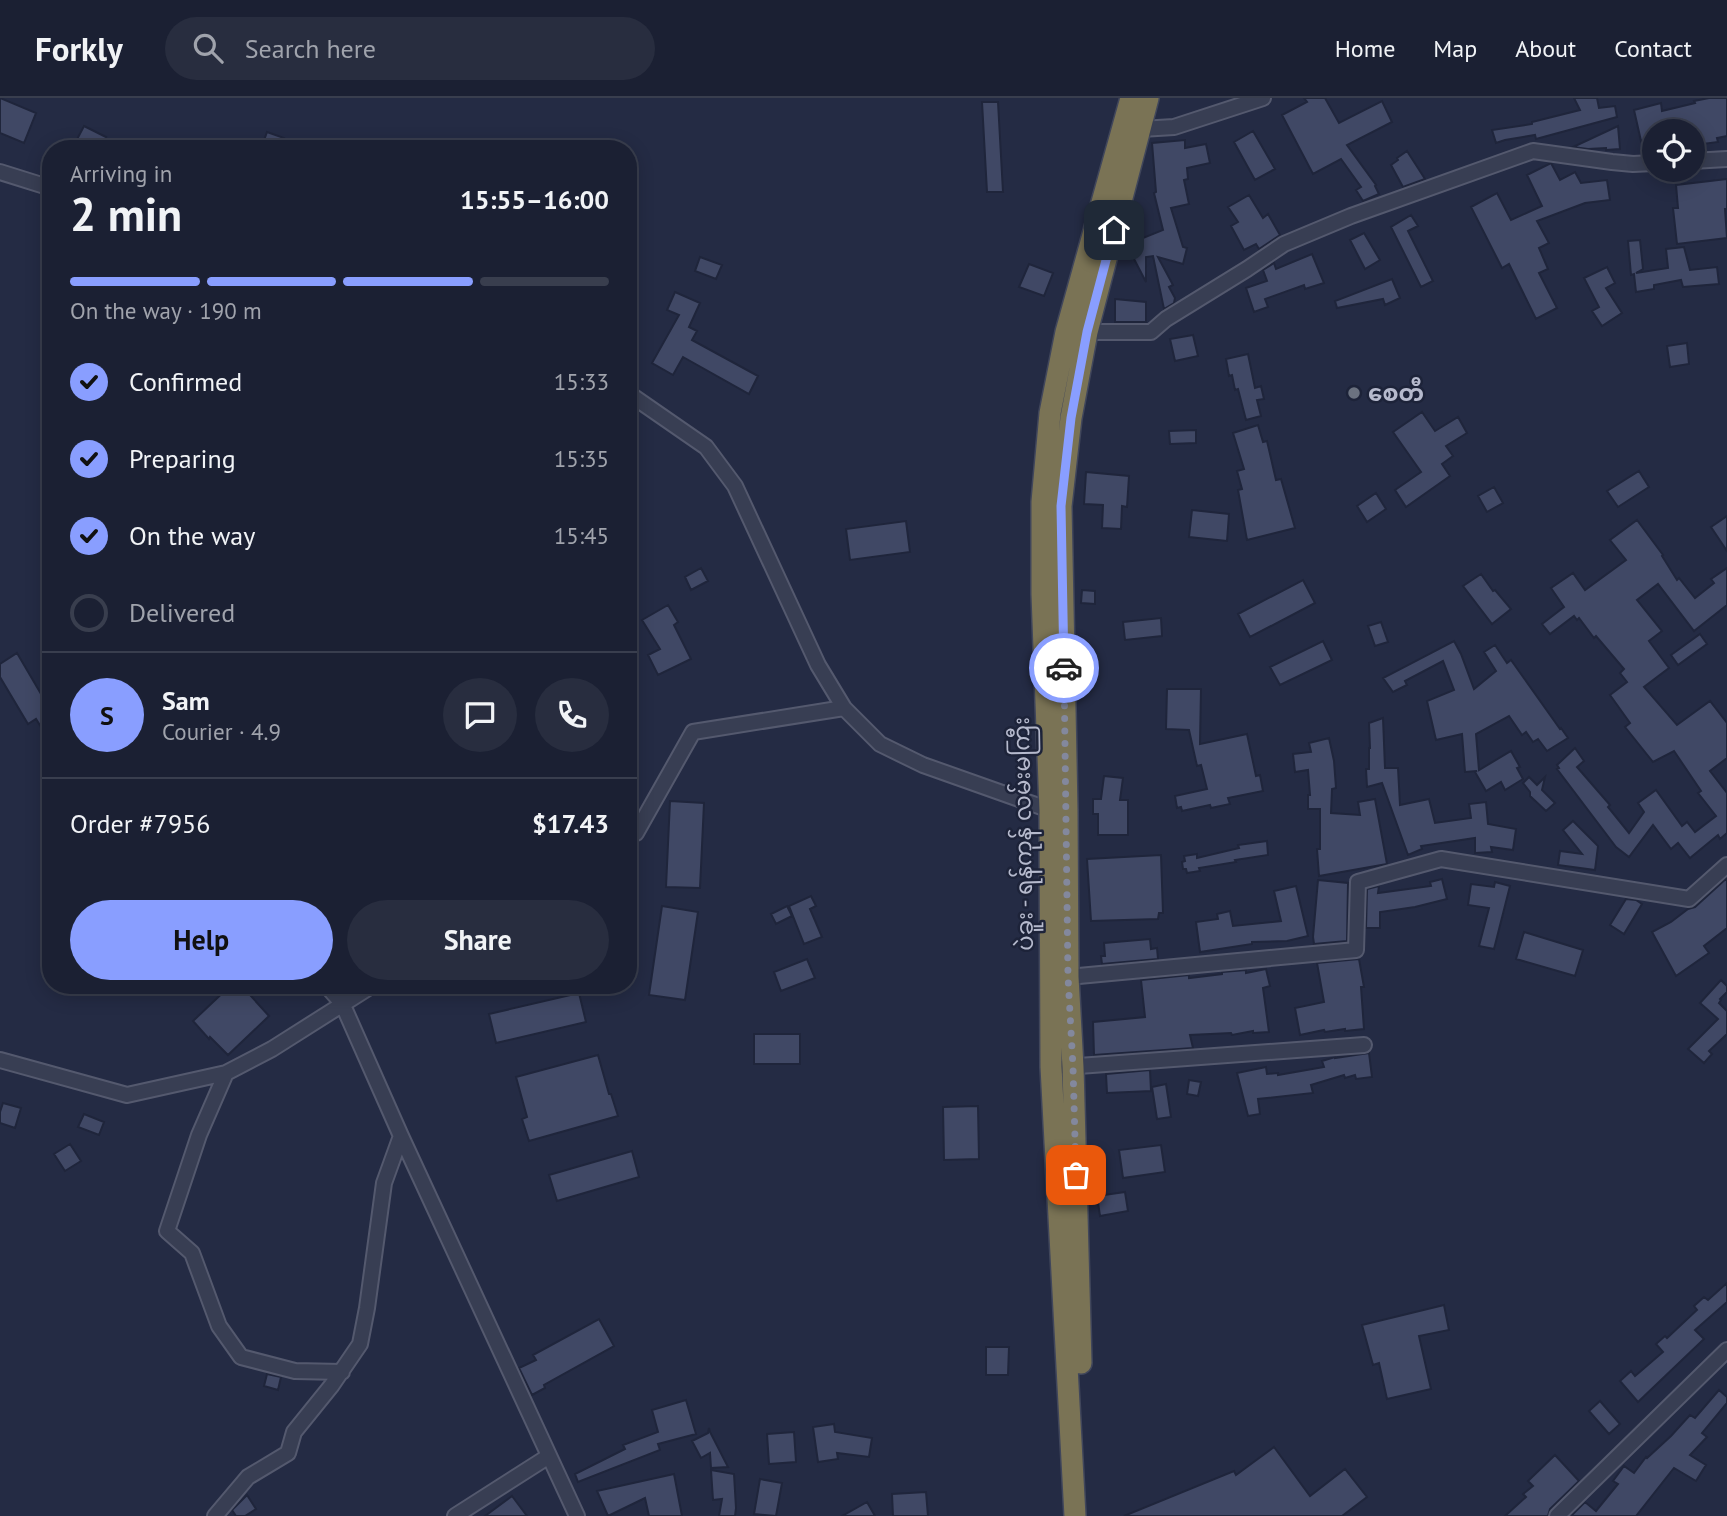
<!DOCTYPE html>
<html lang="en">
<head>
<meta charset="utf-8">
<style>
	body { margin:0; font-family:"PT Sans","Noto Sans Myanmar",sans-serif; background:#282d3f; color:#f1f3f6; height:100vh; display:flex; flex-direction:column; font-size:26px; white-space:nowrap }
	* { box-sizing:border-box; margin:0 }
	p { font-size:23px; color:#a0a3ac }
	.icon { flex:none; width:38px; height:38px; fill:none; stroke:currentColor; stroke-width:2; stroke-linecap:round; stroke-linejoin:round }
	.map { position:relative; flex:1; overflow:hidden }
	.panel { position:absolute; left:42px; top:42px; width:595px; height:854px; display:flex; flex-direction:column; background:#1b2033; border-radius:28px; box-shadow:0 4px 18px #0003,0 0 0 2px #393e4e }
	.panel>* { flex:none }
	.controls { position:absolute; left:1642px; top:21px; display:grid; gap:14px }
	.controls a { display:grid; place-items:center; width:63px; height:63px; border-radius:50%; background:#1b2033; box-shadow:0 4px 18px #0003,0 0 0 2px #393e4e; font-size:35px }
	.pin { position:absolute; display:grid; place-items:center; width:60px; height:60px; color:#fff; margin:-30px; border-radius:14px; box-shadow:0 4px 10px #0006 }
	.courier { position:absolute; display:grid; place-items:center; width:70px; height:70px; margin:-35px; border:5px solid #899eff; border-radius:50%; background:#fff; color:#222; box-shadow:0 2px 9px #0007 }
	.summary em { font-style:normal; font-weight:800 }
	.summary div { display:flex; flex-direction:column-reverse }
	.summary { display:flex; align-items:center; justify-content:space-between; height:119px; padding:0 28px }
	h1 { font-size:46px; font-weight:800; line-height:52px }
	.bar { display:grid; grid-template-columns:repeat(4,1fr); gap:10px 7px; align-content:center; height:84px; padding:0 28px }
	.bar i { height:9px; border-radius:5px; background:#393e4e }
	.bar .on { background:#899eff }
	.bar p { grid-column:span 4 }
	.line { display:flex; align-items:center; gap:18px; padding:0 28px; border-top:2px solid #393e4e }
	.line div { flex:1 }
	.round { display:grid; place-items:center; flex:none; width:74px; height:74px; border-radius:37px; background:#282d3f }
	ol { padding:0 28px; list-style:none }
	li { display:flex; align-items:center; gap:21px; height:77px }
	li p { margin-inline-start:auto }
	li .icon { padding:7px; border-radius:50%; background:#899eff; color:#111; stroke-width:4 }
	li:last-child { color:#a0a3ac }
	li i { width:38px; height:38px; border:4px solid #393e4e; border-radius:50% }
	.cta { display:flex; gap:14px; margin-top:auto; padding:14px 28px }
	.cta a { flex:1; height:80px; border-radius:42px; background:#899eff; color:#111; font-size:28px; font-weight:800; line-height:80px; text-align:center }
	.cta a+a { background:#282d3f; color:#f1f3f6 }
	header { display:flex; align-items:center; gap:42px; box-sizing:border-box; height:98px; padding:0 35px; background:#1b2033; border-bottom:2px solid #393e4e }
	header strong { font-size:33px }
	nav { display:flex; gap:38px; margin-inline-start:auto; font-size:24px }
	.search { width:490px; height:63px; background:#282d3f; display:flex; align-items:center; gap:18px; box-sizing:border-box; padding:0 24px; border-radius:38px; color:#a0a3ac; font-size:26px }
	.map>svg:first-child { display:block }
</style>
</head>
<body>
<header>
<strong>Forkly</strong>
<div class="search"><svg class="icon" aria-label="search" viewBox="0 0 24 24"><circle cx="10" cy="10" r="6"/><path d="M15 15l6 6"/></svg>Search here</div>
<nav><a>Home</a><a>Map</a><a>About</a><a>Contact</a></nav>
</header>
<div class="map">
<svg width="1727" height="1418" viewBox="0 0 1727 1418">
	<rect width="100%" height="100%" fill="#242b44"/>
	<!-- building -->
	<path fill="#404865" stroke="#1f253b" stroke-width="2" d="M0,0L36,15L24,45L0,35Z
		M1304,0H1325L1339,25L1382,3L1392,24L1347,47L1376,87L1375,88L1379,96L1363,103L1356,92L1361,89L1341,61L1313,76L1282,17L1307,4Z
		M1574,0H1597L1599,10L1615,8L1617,19L1536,41L1535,37L1505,42L1496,45L1492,32L1532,26V24L1580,12Z
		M1709,0H1727V38L1717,40L1718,44L1703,46L1702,39L1692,41V33H1683L1682,22L1652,30L1654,41L1641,43L1634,12L1661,5L1662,13L1695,5L1694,3Z
		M982,4H998L1003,94H987Z
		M84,28L106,39L100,51H72Z
		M1618,28L1620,51L1606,52V50L1588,51L1573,49Z
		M1253,33L1275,71L1255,82L1234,44Z
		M267,34L284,40L280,51H261Z
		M1185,42V50L1206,46L1210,65L1187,70L1188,81L1184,82L1189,106L1171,110L1183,149L1187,150L1183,166L1158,159L1173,187L1169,189L1175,200L1174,205L1164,211L1153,158L1146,159V184L1134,161L1128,146L1163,132L1154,95L1156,94L1152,45Z
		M1407,53L1425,81L1403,89L1391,67L1398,62L1397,60Z
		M1551,65L1560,82L1575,74L1581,85L1607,82L1610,102L1585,105L1537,123L1549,145L1539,150L1548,171L1539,175L1557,210L1536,221L1509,166L1502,170L1471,109L1497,95L1511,122L1542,108L1527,77Z
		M1727,81V111H1725L1727,140L1677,146L1673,110H1678L1676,87Z
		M1249,97L1263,120L1268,116L1280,137L1259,151L1256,146L1244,152L1231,128L1238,124L1228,109Z
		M1411,117L1418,128L1408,133L1433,183L1421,189L1391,129Z
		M1364,135L1380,162L1365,171L1350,142Z
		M1640,142L1643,171L1636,175L1668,170L1666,151L1684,149L1690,172L1717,169L1719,186L1683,189L1681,182L1654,187V191L1636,194L1634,176L1631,177L1628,143Z
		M1312,156L1324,185L1305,191L1304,187L1265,201L1268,209L1254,214L1246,190L1267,183L1263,172L1274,165L1276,171Z
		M700,159L722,167L716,181L695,173Z
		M1029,166L1053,175L1044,198L1019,189Z
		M1607,169L1615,185L1606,190L1622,215L1602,228L1592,213L1599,209L1584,180Z
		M1392,181L1400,200L1385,207L1383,201L1337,210L1335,203Z
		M675,194L700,205L689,229L697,233L692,242L758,278L749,296L683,259L673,277L652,265L679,217L667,212Z
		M1115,201L1146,204V224H1115Z
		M1193,237L1198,258L1175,263L1170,241Z
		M1687,245L1689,266L1670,269L1667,248Z
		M1248,256L1255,290L1261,288L1264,301L1257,302L1261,318L1246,322L1238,291L1235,292L1232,277L1229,278L1226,261Z
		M1422,314L1435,333L1458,319L1467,335L1446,348L1453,358L1442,366L1450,378L1406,409L1395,392L1421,374L1393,334Z
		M1258,327L1263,344L1267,343L1276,382L1281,381L1295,430L1247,442L1238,392L1242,391L1237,373L1244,371L1233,335Z
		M1196,332V345L1170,346L1169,333Z
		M1639,373L1649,389L1618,409L1607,393Z
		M1086,374L1129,378L1127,409L1122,408L1121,431L1102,430L1103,407L1084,406Z
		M1494,389L1503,405L1487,414L1478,398Z
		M1376,395L1386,411L1367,424L1357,408Z
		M1192,412L1229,416L1227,443L1189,439Z
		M1727,418V453L1711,429Z
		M1637,422L1663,457L1662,458L1677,482L1679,480L1695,500L1714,485L1711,481L1727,470V507L1694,533L1658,486L1637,502L1662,533L1649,543L1669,570L1644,589L1677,627L1710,603L1727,625V660L1710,673L1727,695V735L1720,741L1718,737L1690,760L1678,745L1671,751L1653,727L1629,759L1616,749L1557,671L1559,670L1557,667L1575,650L1584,663L1577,669L1610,707L1608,709L1629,735L1644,714L1638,705L1656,692L1682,728L1687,724L1695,734L1716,718L1698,695L1701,693L1674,653L1653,664L1625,629L1630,625L1610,597L1627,584L1620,575L1624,571L1596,538L1594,540L1579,520L1577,522L1574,518L1550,536L1542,526L1564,509L1551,490L1573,475L1585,492L1626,462L1610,442Z
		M906,423L910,454L850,462L846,431Z
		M701,470L708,483L691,492L685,479Z
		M1481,476L1493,493L1495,492L1511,511L1492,526L1463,488Z
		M1303,482L1315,505L1250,539L1238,516Z
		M1082,492L1095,493V506L1081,505Z
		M668,507L678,524L674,527L691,561L658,577L648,557L660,551L642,522Z
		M1161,520L1162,538L1125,542L1123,524Z
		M1381,524L1388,544L1375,548L1368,528Z
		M1700,536L1707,546L1678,567L1671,557Z
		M1323,543L1332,562L1280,587L1270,569Z
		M1454,543L1461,556L1474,591L1496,573L1484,554L1495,547L1507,565L1511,562L1560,631L1561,630L1568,640L1547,653L1538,641L1533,644L1526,634L1522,637L1509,618L1476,636L1479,672L1511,653L1520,669L1517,670L1523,681L1505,692L1501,684L1486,693L1475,674L1477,673L1465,674L1462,636L1436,642L1427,603L1454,592L1443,563L1405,583L1407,587L1393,594L1383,580Z
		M17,555L51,613V645L36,621L28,626L0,579V566Z
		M1167,591H1201L1200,646L1247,636L1256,678L1260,677L1263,693L1228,700L1230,706L1211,710L1210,707L1182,713L1181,709L1177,710L1175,698L1207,691L1201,667L1197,668L1189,632L1166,631Z
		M1383,620L1385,670H1398L1400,707L1429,701L1435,725L1471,720L1469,706L1486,704L1488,726L1516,731L1513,752L1491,749L1492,754L1475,755V740L1421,748L1422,751L1408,757L1382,685L1367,689L1366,671H1369V650H1370L1369,625Z
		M1329,640L1334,663L1336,690L1332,691L1331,715L1360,717L1358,704L1375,701L1387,766L1319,778L1317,751H1320V711H1308V697H1310L1308,672L1295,674L1293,656L1311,654L1309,645Z
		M1104,678L1123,680L1120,702H1128V737H1098V716H1093V701H1101Z
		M1529,679L1537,687L1545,679L1542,692L1555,705L1546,713L1530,698V694L1523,685Z
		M670,703L704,705L700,790L666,789Z
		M1573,723L1598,748L1595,772L1558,767L1560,753L1582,756L1563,732Z
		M1267,743L1268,757L1235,762L1236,764L1199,770L1200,773L1187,775L1186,771H1183L1182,764L1185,763L1184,758L1197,756V760L1239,750L1238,747Z
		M1161,757L1163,815H1159L1158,821L1091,823L1087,761Z
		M1727,780V830L1704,848L1709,855L1676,878L1652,834L1671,824L1688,811L1695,809Z
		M1442,781L1447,801L1415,809L1380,814V830H1366L1367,791L1379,788L1378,795L1431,788L1430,784Z
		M1318,782L1348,785L1347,843L1314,846L1313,839Z
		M1495,784L1510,788L1494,851L1479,848L1489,810L1468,807L1471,786L1494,789Z
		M1296,788L1308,838L1287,843L1252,844V846L1200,854L1196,824L1218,821L1217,816L1230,813L1233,828L1281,823L1274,793Z
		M811,798L816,808L810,811L822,839L804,846L789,808Z
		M1626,801L1636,802L1642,806L1624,836L1610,827Z
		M662,808L698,814L685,902L649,897Z
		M787,808L792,818L776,826L771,816Z
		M1524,834L1583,852L1575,878L1516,861Z
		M1150,841L1151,851L1157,850L1158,861L1102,866L1101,858H1105L1104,845Z
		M807,861L815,880L781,893L774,874Z
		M1359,861L1364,889H1361L1364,931L1345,933V931L1325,934L1324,932L1300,937L1295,910L1324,904L1317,865Z
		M1266,871L1270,888L1263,890L1269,934L1253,935V933L1232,937L1231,935L1190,937L1193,950L1094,957L1093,924L1145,919L1141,882L1189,877V880L1222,876V874L1246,872V875Z
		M1721,882L1727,888V894L1720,901L1721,902L1719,905L1727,913V936L1709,953L1712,956L1704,965L1688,951L1718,921L1700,905Z
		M231,887H241L269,918L228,957L210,939L209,941L193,923Z
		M579,895L586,924L496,945L489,916Z
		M754,936H800V966H754Z
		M1369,955L1372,979L1356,981L1355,977L1345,980L1344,977L1311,987L1313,995L1258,1001L1260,1016L1248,1018L1237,975L1266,969L1267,976L1278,975V977L1324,969L1322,963L1335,959V960Z
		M598,957L609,996H611L618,1018L529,1043L522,1021L527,1019L516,979Z
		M1150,972L1151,993L1107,995L1106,976Z
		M1189,982L1201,984L1198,998L1187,996Z
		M1166,986L1171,1019L1157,1021L1152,989Z
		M3,1005L21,1010L15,1030L0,1025V1014Z
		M978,1008L979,1061L944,1062L943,1009Z
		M84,1016L104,1024L99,1037L78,1029Z
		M70,1046L81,1063L65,1073L54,1056Z
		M1161,1047L1165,1074L1123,1080L1119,1052Z
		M632,1053L639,1079L557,1103L549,1077Z
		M1125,1094L1128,1113L1100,1118L1097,1098Z
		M1727,1185V1204L1695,1232L1704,1241L1638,1304L1620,1283L1631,1273L1635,1278L1663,1254L1656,1246L1665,1238L1667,1240L1697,1212L1694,1208L1704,1199L1708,1202Z
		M1444,1207L1449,1232L1419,1238L1431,1291L1387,1301L1379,1265L1373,1267L1362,1227Z
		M599,1221L614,1248L544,1287L545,1290L532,1297L519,1270L536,1262L533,1257Z
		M986,1249H1009L1008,1277H986Z
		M267,1276L281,1279L278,1292L264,1288Z
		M1719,1292L1727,1299V1305L1702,1335L1707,1339L1690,1357L1706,1367L1696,1383L1674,1370L1636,1418H1571L1585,1404L1596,1413L1618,1386L1613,1383L1624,1368L1634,1375L1646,1359L1647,1360L1671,1338L1690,1317L1695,1320Z
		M686,1302L696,1336L658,1346L660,1352L578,1384L575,1376L625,1351L623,1347L658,1334L652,1312Z
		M1600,1303L1620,1326L1609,1336L1589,1313Z
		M834,1326L835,1334L872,1340L869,1359L837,1355L838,1361L818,1364L813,1329Z
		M709,1330L710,1334L728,1369L711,1370L710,1355L701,1360L692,1343L708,1335Z
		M794,1334L796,1364L769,1366L767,1336Z
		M1274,1349L1310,1398L1345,1371L1367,1399L1342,1418H1124L1234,1373L1236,1377Z
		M1555,1357L1579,1383L1550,1411L1548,1418H1505L1526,1399L1523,1396L1533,1388L1528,1383Z
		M711,1372L734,1376L736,1410L735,1418H719L722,1401L713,1402Z
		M674,1376L682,1418H649L645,1400L608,1418L597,1393Z
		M760,1381L782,1385L776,1418L754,1416Z
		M926,1394L928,1418H893L892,1396Z
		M247,1397L256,1411L245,1418H236L232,1412Z
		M512,1398L527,1418H485Z
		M867,1404L875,1418H842Z"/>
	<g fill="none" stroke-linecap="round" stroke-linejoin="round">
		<defs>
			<path id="street" d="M1141,31L1174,29L1263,0
				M1692,63L1727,61
				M0,74L51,90
				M1080,234H1151L1166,221L1247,171L1284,146L1351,118L1533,53L1612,64L1633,66L1654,65
				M628,295L706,349L735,388L818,567L844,610L880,646L923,667L1050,712H1058
				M628,739L636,735L693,634L844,610
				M1068,879L1356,852L1358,784L1441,761L1689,801L1727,767
				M326,887L342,905L401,1038L577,1418
				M0,962L127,997L226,975L272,951L373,887
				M1065,969L1364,947
				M226,975L199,1037L167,1133L192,1155L219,1228L241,1259L295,1273L342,1274
				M215,1418L248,1379L288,1355L294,1334L332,1287L360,1246L367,1210L384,1085L401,1038
				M455,1418L549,1358
				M1557,1418L1727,1252"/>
			<path id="highway" d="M1081,1265L1073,969L1068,879L1067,712L1061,408L1071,320L1087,234L1148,0
				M1075,1418L1051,969L1050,712L1042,496V404L1050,315L1066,234L1131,0"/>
		</defs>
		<!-- street casing -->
		<use href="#street" stroke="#54596e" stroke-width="18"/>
		<!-- highway casing -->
		<use href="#highway" stroke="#40465b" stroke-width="24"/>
		<!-- street -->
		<use href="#street" stroke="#383e53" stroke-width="14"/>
		<!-- highway -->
		<use href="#highway" stroke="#7a7355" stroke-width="21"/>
	</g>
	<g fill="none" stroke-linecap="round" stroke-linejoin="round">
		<!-- done -->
		<path stroke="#83889d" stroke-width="7" stroke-dasharray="0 12.6" d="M1064,570L1068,879L1073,969L1076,1077"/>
		<!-- route -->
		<path stroke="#899eff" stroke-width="9" d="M1064,570L1061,408L1071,320L1087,234L1114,132"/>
	</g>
	<!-- markers -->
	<circle fill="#6b7280" stroke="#1d2339" stroke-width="2.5" cx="1354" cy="295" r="7"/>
	<g text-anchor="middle" stroke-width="5" stroke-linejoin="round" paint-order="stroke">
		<!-- poi labels -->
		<g font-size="23" font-weight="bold" fill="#b6bacd" stroke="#1d2339" text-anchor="start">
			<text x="1368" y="303">စေတီ</text>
		</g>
		<!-- street labels -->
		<g font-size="23" fill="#b6bacd" stroke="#1d2339">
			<text transform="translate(1023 736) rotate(-91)" y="8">ပဲခူး - ရန်ကုန် လမ်းမကြီး</text>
		</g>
	</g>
</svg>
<div class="controls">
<a><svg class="icon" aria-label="locate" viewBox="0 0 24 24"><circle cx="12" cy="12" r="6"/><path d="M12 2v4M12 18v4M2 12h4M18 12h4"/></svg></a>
</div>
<div class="pin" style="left:1076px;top:1077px;background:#ea580c"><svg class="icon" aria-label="bag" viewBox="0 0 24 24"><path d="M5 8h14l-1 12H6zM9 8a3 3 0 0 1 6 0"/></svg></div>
<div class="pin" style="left:1114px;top:132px;background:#1f2937"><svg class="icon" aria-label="home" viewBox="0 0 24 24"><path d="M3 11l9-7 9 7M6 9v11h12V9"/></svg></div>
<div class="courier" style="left:1064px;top:570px"><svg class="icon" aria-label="car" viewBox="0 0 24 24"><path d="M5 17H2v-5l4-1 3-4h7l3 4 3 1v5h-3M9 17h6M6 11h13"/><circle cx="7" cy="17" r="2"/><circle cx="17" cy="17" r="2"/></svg></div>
<section class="panel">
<div class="summary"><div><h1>2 min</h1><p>Arriving in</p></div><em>15:55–16:00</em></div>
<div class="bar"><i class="on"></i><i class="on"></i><i class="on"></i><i></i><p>On the way · 190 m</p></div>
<ol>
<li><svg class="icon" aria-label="check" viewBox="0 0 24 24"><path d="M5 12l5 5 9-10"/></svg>Confirmed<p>15:33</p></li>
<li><svg class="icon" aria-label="check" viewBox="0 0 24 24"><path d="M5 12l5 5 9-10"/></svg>Preparing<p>15:35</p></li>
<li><svg class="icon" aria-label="check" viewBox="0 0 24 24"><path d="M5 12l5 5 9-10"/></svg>On the way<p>15:45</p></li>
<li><i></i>Delivered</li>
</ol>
<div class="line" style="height:126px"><b class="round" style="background:#899eff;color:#111">S</b><div><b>Sam</b><p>Courier · 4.9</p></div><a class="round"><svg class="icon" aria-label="chat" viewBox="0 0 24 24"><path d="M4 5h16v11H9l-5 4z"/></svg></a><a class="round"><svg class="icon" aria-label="phone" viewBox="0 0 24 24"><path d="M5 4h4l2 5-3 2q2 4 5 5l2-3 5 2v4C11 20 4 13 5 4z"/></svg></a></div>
<div class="line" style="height:91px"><div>Order #7956</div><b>$17.43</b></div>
<div class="cta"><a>Help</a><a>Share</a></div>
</section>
</div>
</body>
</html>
